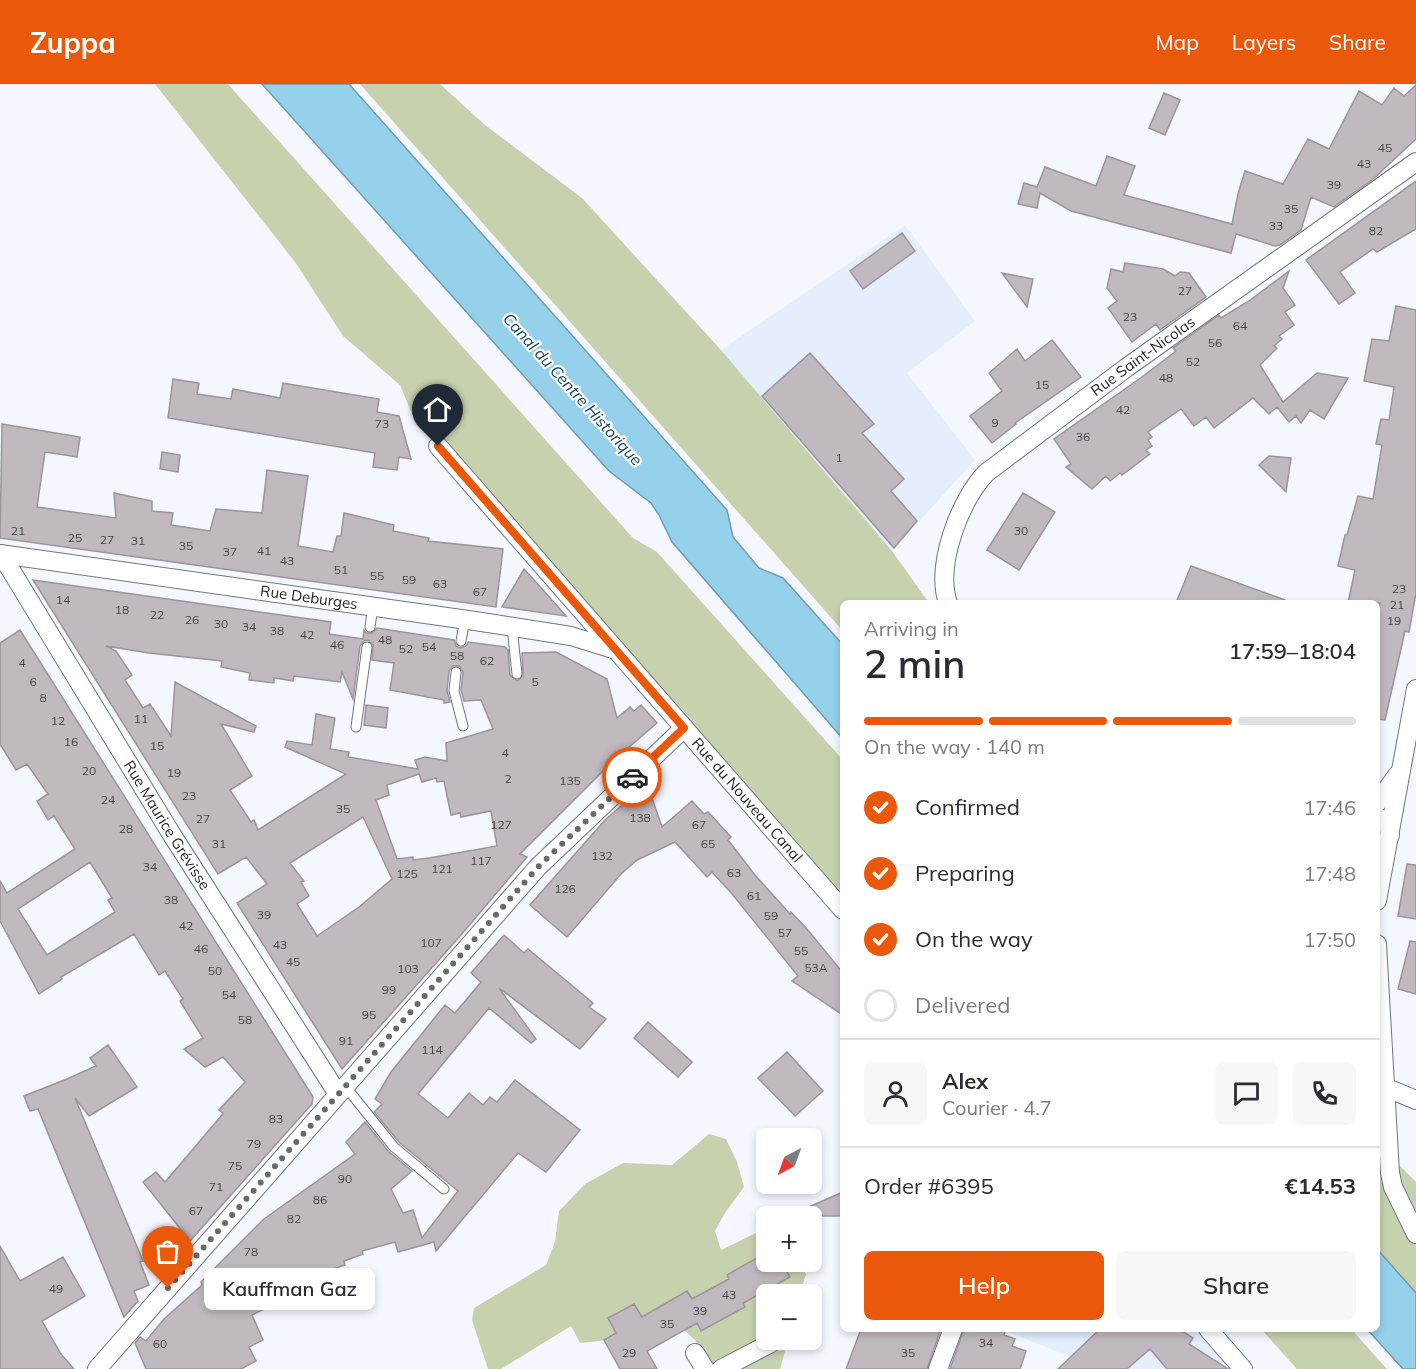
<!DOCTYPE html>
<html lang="en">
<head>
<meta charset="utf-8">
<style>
	body { margin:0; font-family:Mulish,sans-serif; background:#f7f7f7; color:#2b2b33; height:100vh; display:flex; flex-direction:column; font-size:22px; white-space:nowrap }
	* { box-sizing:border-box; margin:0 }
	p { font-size:20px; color:#7c7c81 }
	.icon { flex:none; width:33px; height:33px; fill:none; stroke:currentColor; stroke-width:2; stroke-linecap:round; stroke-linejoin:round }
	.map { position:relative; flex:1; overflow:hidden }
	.side { position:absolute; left:840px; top:516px; width:540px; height:732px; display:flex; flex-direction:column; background:#fff; border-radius:9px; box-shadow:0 3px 9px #0003 }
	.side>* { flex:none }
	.needle { width:39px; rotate:221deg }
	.tools { position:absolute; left:756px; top:1044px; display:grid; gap:12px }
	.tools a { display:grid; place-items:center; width:66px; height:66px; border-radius:9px; background:#fff; box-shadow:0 3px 9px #0003; font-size:30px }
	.pin { position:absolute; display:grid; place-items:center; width:51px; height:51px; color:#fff; margin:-62px -26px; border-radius:50% 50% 50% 0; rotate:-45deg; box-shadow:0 0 6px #0007 }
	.pin .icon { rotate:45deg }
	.courier { position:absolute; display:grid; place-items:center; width:60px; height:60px; margin:-30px; border:4px solid #ea580c; border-radius:50%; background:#fff; color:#222; box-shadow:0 2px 8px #0007 }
	.bubble { position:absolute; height:42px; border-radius:9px; background:#fff; box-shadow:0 3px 9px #0003; font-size:20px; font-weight:600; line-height:42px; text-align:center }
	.head em { font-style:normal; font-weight:600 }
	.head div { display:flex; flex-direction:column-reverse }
	.head { display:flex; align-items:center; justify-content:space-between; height:102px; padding:0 24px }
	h1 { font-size:39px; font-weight:600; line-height:45px }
	.bar { display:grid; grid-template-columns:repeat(4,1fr); gap:9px 6px; align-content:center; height:72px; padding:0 24px }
	.bar i { height:8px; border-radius:4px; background:#e1e1e2 }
	.bar .on { background:#ea580c }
	.bar p { grid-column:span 4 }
	.line { display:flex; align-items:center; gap:15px; padding:0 24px; border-top:2px solid #e1e1e2 }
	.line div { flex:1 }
	.round { display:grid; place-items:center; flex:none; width:63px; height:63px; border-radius:9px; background:#f7f7f7 }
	ol { padding:0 24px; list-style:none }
	li { display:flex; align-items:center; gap:18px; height:66px }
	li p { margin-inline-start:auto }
	li .icon { padding:6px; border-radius:50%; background:#ea580c; color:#fff; stroke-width:4 }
	li:last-child { color:#7c7c81 }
	li i { width:33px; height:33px; border:3px solid #e1e1e2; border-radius:50% }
	.primary-button { display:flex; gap:12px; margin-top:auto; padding:12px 24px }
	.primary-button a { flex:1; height:69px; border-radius:9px; background:#ea580c; color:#fff; font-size:24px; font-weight:600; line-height:69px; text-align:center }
	.primary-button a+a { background:#f7f7f7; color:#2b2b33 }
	header { display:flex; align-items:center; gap:36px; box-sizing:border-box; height:84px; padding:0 30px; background:#ea580c; color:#fff }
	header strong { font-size:28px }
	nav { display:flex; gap:33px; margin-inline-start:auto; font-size:21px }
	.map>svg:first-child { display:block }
</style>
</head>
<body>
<header>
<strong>Zuppa</strong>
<nav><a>Map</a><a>Layers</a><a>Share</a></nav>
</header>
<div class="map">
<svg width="1416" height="1285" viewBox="0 0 1416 1285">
	<rect width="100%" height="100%" fill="#f4f8fe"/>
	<!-- built -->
	<path fill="#e4eefc" d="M905,141L975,237L907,289L975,376L892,467L721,266Z
		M1001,1245H1208L1233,1274L1223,1285H1073V1274Z"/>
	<!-- green -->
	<path fill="#c6d1ae" d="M155,0H228L633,454L657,468L843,676V826L436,361L412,330L400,301L343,252L295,178Z
		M360,0H440L485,41L582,114L721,266L892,467L929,519H843V547Z
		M709,1050L726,1055L737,1078L744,1103L725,1129L715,1147L721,1166L766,1144V1178H798L806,1190L800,1210H766V1256H788L780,1285H715L695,1256L676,1239L609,1256L580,1259L571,1242L501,1285H488L472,1236L474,1224L546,1181L555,1158L559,1127L585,1100L623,1079L672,1081Z
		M1389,1071L1416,1098V1209L1377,1165V1088L1390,1089Z
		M1261,1245H1351L1387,1285H1297Z"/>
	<!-- water -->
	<path fill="#96d1eb" stroke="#719bae" stroke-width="1.5" d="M262,0H349L727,426L733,453L759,484L783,494L843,561V655L672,458L659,431L651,419L609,387Z
		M1377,1165L1416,1209V1285H1403L1367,1245H1377Z"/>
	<!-- building -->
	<path fill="#c0b9bf" stroke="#9b949a" stroke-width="1.5" fill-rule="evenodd" d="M1416,1V55L1372,96L1334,123L1311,113L1301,146L1280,161L1275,162L1236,150L1231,169L1071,127L1040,109L1037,124L1018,120L1024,99L1037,103L1045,83L1096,102L1107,72L1135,82L1124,111L1232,140L1238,110L1245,87L1283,100L1308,55L1329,65L1359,7L1382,21L1394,4L1404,12Z
		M1164,9L1180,16L1165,51L1149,44Z
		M1416,97V145L1377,168L1373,165L1340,188L1355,209L1339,220L1306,176Z
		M902,149L915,167L863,205L850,187Z
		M1125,179L1163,185L1175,192L1180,188L1189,189L1206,213L1160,246L1156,240L1132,258L1108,224L1117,217L1107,204L1111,185L1123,188Z
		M1289,187L1283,204L1295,221L1285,228L1294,241L1279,252L1282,255L1274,262L1277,264L1260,281L1283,318L1317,289L1348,294L1324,335L1310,326L1301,339L1296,332L1289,338L1277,323L1269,330L1253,314L1214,344L1206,333L1194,342L1181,325L1148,348L1152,353L1148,356L1152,362L1146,366L1150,370L1122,391L1120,389L1110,397L1106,392L1092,405L1066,383L1071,380L1054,355L1142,293L1176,267L1173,264L1219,231L1221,234L1249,217Z
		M1002,189L1033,195L1027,223Z
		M1396,222L1416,226V509L1409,548L1405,547L1385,636L1377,635V532L1380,519H1348L1355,486L1338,482L1345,451H1347L1358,412L1373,415L1382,361L1376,360L1381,335L1389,336L1394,303L1364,297L1372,255L1389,257Z
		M1052,256L1081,293L1015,339L1016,340L992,359L970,332L1002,307L989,289L1017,265L1025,277Z
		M810,269L874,340L862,349L904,395L891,407L917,437L894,464L762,312Z
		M173,295L199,299L197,310L231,315L233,305L280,314L283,299L379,315L377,328L399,332L411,375L399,373L397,386L373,383L375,369L168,334Z
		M2,340L80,353L77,373L45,368L37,423L116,434L114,409L152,417V427L173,429L171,441L210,447L216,425L262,429L267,386L308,392L298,462L333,468L337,452H341L344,429L394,441L393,447L429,454L428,457L503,465L496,523L0,454Z
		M162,368L180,371L178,388L160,385Z
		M1269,372L1291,374L1286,408L1259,381Z
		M1023,409L1055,428L1019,486L987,466Z
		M1191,482L1285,516L1284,519H1176Z
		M524,485L535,497L566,532L502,523Z
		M33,496L331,538L329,550L363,555L364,546L366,549H372L377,544L454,556L456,562L460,564L466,562L468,558L505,563L508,566L510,591L517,597L523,592L522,569L556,568L607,595L617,634L630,623L634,627L641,621L657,639L613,677L520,770L527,773L461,851L342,985L237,819L267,800L246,773L218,790ZM368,556L373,561L372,576L394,579L390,606L444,616V619L450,618L447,607L449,587L453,582H459L463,588L461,606L464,617L481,616L493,645L446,659L447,677L425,673L415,676L418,685L348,673L349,668L330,665L335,634L316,630L312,661L287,657L285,663L346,690L258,746L254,736L251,738L230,706L252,692L221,640L254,648L256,642L175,598L171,652L150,620L143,624L125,596L132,591L116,567L106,562L149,569L222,577L221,583L250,589L249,596L274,599V594L293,597L294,592L340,598L342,588L353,615L360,562L364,557ZM419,690L422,698L436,694L437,698L444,697L451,731L460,729L461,733L491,727L497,762L429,774L413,776V773L397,775L376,716L389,711L387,701ZM363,733L392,795L359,823L317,852L297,820L309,812L301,798L304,797L290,779Z
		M20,546L313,1013L312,1020L190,1157L143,1098L156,1088L165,1098L222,1031L223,1029L219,1026L245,998L223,973L205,983L184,965L203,954L180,917L183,915L165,887L159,891L134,850L61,893L62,895L39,910L0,837V797L7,809L75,765L54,732L48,736L37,717L48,710L27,680L16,686L0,660V559ZM90,778L112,814L108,816L115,828L47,871L18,825Z
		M366,621L388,624L386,644L364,641Z
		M650,708L662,743L692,717L704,730L708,728L731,753L728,756L755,791L790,830L791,828L807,845L843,889V931L792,897L798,892L733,811L712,788L707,793L675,758L637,776L621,790L567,853L530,821L605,736L635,710Z
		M1407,780L1416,781V835L1398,832Z
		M504,851L524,869L528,865L593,919L589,923L606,935L580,965L499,904L536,955L531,959L489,924L418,1010L448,1034L469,1009L483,1021L490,1013L497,1018L515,996L580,1046L546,1088L518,1069L436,1167L434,1158L398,1168L395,1158L362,1167L363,1170L344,1177L345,1181L306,1194L310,1203L252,1231L263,1256L249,1263L256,1277L241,1285H146L135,1259L140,1253L146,1257L164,1235L202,1201L201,1198L264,1135L355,1070L346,1058L365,1038L389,1068L412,1087L391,1105L403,1129L413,1126L422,1154L458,1107L399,1058L374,1028L382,1020L375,1015L391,988L445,921L455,929L481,898L471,889Z
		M1410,857L1416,858V910L1398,905Z
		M648,938L692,978L678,993L634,954Z
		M108,961L137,1003L89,1032L75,1014L143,1177L140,1178L149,1201L134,1207L138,1217L124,1233L38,1025L30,1027L24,1012L67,995L96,982L90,974Z
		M787,968L823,1007L795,1032L758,994Z
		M843,1108V1132H788Z
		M0,1162L20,1197L63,1173L85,1212L42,1237L61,1270L74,1285H0Z
		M766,1169V1178H781L790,1193L743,1219L745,1223L701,1247L697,1239L647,1267L657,1285H620L604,1256L616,1249L608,1234L634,1220L642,1233L687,1207L692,1215L729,1195L727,1191Z
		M861,1245H941L927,1285H846Z
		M964,1245H1006L1004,1251L1015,1255L1012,1262L1026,1267L1020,1285H950Z
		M1100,1245H1179L1193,1254L1189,1260L1228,1285H1167L1150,1265L1127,1285H1058Z"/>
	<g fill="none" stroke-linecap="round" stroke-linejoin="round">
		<defs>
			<path id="lane" d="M370,543L373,522
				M512,543L517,590
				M461,557L465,535
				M456,588L454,607L463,642
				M356,643L367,563
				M345,1002L394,1063L444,1105"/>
			<g id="street">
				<path id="s1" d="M438,362L843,826"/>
				<path id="s2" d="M0,470L475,537L571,552L616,566"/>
				<path id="s3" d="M1,470L172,751L338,1010"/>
				<path id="s4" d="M948,519C935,481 960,416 986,389L1126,284L1416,78"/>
				<path d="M1377,719L1398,690"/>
				<path d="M1377,733C1387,736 1389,742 1390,751"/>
				<path d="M1377,817L1416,605"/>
				<path d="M1377,860L1390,1089L1393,1103L1416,1150"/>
				<path d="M1387,1004L1416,1016"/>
				<path d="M1208,1245L1243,1285"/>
				<path d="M695,1269L705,1285"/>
				<path d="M97,1285L538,783L684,644"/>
				<path d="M721,1285L771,1259"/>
				<path d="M938,1285L953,1245"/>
			</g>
		</defs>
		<!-- lane casing -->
		<use href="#lane" stroke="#70757c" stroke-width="11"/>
		<!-- street casing -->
		<use href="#street" stroke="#70757c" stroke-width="20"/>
		<!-- lane -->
		<use href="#lane" stroke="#fff" stroke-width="9"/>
		<!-- street -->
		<use href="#street" stroke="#fff" stroke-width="18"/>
	</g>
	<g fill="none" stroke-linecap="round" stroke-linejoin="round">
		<!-- done -->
		<path stroke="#676a6d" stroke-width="6" stroke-dasharray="0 10.8" d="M168,1204L538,783L632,693"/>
		<!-- route -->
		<path stroke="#ea580c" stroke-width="8" d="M438,362L684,644L632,693"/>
	</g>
	<g text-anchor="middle" stroke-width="4.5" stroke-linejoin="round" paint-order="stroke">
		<!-- number labels -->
		<g font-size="12" fill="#444447">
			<text x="1385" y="68">45</text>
			<text x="1364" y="84">43</text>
			<text x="1334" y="105">39</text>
			<text x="1291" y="129">35</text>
			<text x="1276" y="146">33</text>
			<text x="1376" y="151">82</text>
			<text x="1185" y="211">27</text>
			<text x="1130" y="237">23</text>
			<text x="1240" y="246">64</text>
			<text x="1215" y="263">56</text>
			<text x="1193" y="282">52</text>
			<text x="1166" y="298">48</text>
			<text x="1042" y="305">15</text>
			<text x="1123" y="330">42</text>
			<text x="995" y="343">9</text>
			<text x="382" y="344">73</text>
			<text x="1083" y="357">36</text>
			<text x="839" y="378">1</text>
			<text x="18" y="451">21</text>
			<text x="1021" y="451">30</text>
			<text x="75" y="458">25</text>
			<text x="107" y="460">27</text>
			<text x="138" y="461">31</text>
			<text x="186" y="466">35</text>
			<text x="264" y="471">41</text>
			<text x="230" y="472">37</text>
			<text x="287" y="481">43</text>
			<text x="341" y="490">51</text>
			<text x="377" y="496">55</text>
			<text x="409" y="500">59</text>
			<text x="440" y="504">63</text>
			<text x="1399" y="509">23</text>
			<text x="480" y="512">67</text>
			<text x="63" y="520">14</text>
			<text x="1397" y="525">21</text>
			<text x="122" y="530">18</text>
			<text x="157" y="535">22</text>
			<text x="192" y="540">26</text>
			<text x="1394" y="541">19</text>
			<text x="221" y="544">30</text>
			<text x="249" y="547">34</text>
			<text x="277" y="551">38</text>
			<text x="307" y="555">42</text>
			<text x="385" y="560">48</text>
			<text x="337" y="565">46</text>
			<text x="429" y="567">54</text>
			<text x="406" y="569">52</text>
			<text x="457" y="576">58</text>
			<text x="487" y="581">62</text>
			<text x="22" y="583">4</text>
			<text x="33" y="602">6</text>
			<text x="535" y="602">5</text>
			<text x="43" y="618">8</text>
			<text x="141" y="639">11</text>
			<text x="58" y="641">12</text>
			<text x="71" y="662">16</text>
			<text x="157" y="666">15</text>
			<text x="505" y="673">4</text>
			<text x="89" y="691">20</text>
			<text x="174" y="693">19</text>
			<text x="508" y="699">2</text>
			<text x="570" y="701">135</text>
			<text x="189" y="716">23</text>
			<text x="108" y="720">24</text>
			<text x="343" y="729">35</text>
			<text x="640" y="738">138</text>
			<text x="203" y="739">27</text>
			<text x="501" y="745">127</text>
			<text x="699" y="745">67</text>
			<text x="126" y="749">28</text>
			<text x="219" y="764">31</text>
			<text x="708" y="764">65</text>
			<text x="602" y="776">132</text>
			<text x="481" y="781">117</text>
			<text x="150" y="787">34</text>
			<text x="442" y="789">121</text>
			<text x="734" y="793">63</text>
			<text x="407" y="794">125</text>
			<text x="565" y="809">126</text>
			<text x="754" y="816">61</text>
			<text x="171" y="820">38</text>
			<text x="264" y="835">39</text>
			<text x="771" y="836">59</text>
			<text x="186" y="846">42</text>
			<text x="785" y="853">57</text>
			<text x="431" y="863">107</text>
			<text x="280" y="865">43</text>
			<text x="201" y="869">46</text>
			<text x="801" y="871">55</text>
			<text x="293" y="882">45</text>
			<text x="816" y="888">53A</text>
			<text x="408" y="889">103</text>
			<text x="215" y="891">50</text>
			<text x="389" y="910">99</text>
			<text x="229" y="915">54</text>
			<text x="369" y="935">95</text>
			<text x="245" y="940">58</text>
			<text x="346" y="961">91</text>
			<text x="432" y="970">114</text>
			<text x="276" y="1039">83</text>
			<text x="254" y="1064">79</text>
			<text x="235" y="1086">75</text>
			<text x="345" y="1099">90</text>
			<text x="216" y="1107">71</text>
			<text x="320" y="1120">86</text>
			<text x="196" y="1131">67</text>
			<text x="294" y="1139">82</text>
			<text x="251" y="1172">78</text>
			<text x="56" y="1209">49</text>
			<text x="729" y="1215">43</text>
			<text x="700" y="1231">39</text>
			<text x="667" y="1244">35</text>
			<text x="986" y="1263">34</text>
			<text x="160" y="1264">60</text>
			<text x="629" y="1273">29</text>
			<text x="908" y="1273">35</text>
		</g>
		<!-- street labels -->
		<g font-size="15" fill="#1b1d1f" stroke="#fff">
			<text dy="5" stroke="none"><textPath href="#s4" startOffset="336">Rue Saint-Nicolas</textPath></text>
			<text dy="5" stroke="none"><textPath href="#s2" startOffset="312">Rue Deburges</textPath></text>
			<text dy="5" stroke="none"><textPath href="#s1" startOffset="470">Rue du Nouveau Canal</textPath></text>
			<text dy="5" stroke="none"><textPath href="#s3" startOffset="318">Rue Maurice Grévisse</textPath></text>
		</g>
		<!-- water labels -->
		<g font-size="16" font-style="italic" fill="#0c3f51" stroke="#fff">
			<text transform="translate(573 305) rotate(48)" y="6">Canal du Centre Historique</text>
		</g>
	</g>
</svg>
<div class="tools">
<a><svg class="needle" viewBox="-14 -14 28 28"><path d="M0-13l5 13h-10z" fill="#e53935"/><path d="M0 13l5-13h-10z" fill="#7c7c81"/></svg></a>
<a>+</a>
<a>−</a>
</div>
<div class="pin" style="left:168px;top:1204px;background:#ea580c"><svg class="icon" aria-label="bag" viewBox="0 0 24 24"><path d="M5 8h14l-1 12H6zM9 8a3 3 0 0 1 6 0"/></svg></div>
<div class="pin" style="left:438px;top:362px;background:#1f2937"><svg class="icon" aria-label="home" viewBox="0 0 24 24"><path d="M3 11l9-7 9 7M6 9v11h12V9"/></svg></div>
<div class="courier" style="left:632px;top:693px"><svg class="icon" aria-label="car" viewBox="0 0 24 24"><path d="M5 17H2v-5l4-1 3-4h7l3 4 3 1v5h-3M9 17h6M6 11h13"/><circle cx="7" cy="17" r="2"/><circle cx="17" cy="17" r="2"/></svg></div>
<div class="bubble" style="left:204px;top:1184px;width:171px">Kauffman Gaz</div>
<section class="side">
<div class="head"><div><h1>2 min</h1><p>Arriving in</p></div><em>17:59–18:04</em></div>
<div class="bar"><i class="on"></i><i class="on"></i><i class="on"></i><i></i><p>On the way · 140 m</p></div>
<ol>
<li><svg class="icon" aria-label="check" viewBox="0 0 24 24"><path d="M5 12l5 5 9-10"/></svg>Confirmed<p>17:46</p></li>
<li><svg class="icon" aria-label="check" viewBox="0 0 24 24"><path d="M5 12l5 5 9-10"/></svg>Preparing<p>17:48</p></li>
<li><svg class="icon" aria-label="check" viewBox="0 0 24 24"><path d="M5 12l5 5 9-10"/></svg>On the way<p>17:50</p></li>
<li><i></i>Delivered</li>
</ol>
<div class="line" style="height:108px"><a class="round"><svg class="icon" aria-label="person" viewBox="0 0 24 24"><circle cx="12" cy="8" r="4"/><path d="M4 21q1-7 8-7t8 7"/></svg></a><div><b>Alex</b><p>Courier · 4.7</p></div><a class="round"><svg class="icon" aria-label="chat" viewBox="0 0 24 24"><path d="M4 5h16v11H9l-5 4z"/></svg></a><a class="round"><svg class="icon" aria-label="phone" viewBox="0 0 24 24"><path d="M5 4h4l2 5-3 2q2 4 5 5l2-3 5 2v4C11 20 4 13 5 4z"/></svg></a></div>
<div class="line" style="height:78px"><div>Order #6395</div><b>€14.53</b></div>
<div class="primary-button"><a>Help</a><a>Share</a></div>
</section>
</div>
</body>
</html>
